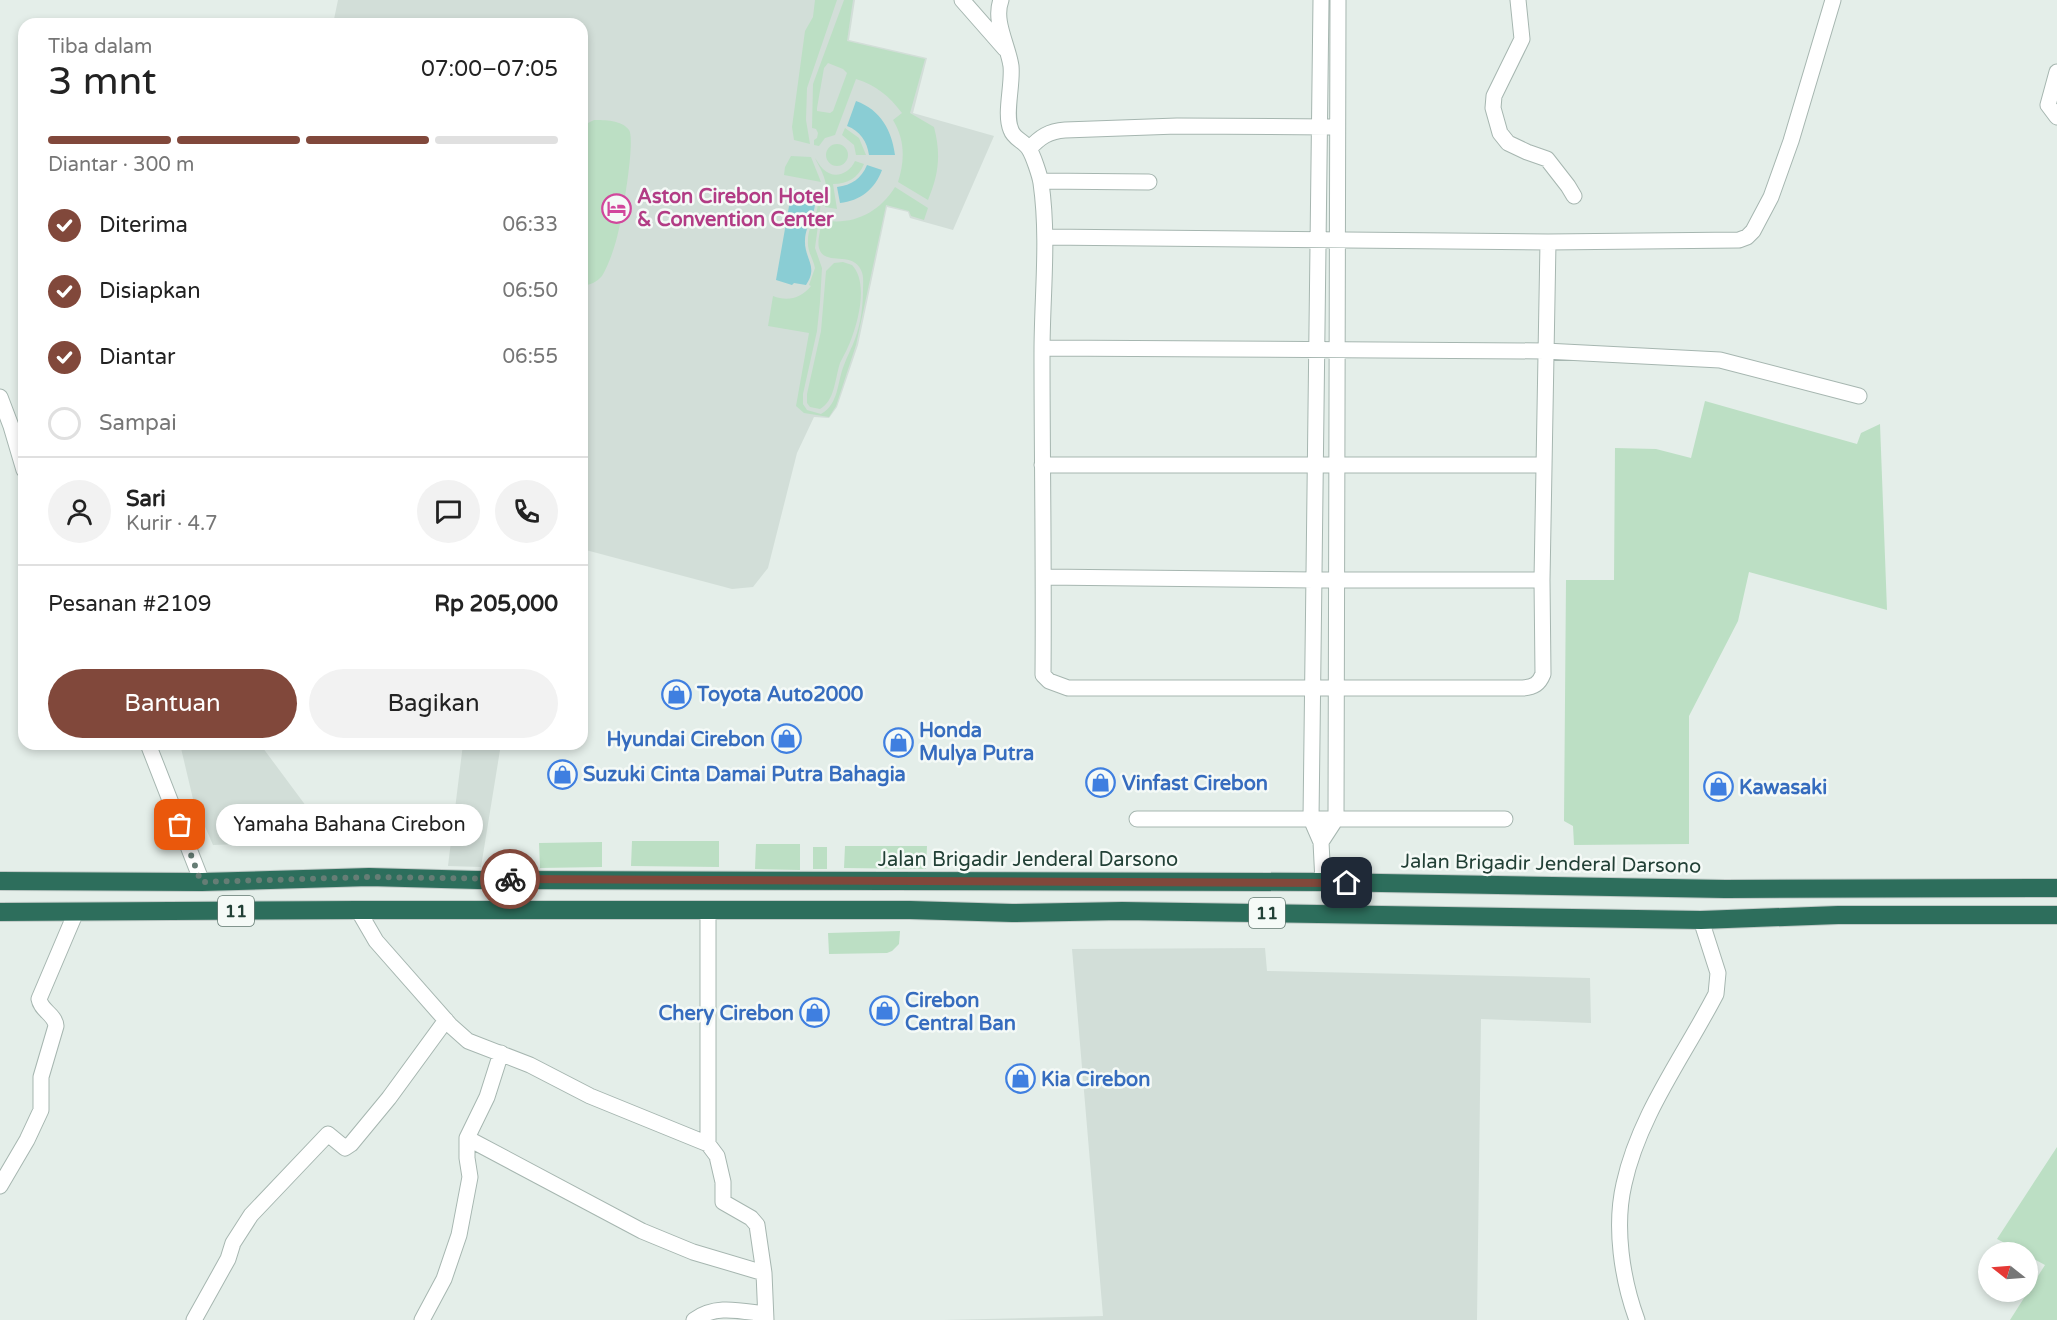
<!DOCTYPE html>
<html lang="id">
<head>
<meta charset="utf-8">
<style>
	body { margin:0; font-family:"Varela Round",sans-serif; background:#f2f2f2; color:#222; height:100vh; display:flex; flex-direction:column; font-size:22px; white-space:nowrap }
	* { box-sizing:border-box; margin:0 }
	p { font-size:20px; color:#767676 }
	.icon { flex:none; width:33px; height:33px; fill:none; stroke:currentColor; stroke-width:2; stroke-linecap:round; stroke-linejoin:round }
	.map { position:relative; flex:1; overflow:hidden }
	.sheet { position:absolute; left:18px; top:18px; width:570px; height:732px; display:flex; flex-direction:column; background:#fff; border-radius:18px; box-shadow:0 3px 9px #0003 }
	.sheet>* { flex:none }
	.needle { width:39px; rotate:287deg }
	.buttons { position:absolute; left:1978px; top:1242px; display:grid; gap:12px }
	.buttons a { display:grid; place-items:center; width:60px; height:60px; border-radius:50%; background:#fff; box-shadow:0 3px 9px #0003; font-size:30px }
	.pin { position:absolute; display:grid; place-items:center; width:51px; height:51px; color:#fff; margin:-26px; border-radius:12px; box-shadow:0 3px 9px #0006 }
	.courier { position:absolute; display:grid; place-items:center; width:60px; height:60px; margin:-30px; border:4px solid #81483b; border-radius:50%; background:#fff; color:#222; box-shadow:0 2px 8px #0007 }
	.bubble { position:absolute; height:42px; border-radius:21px; background:#fff; box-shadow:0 3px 9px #0003; font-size:20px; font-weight:600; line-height:42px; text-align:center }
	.head em { font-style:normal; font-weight:600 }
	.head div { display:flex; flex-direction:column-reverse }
	.head { display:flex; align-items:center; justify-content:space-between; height:102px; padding:0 30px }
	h1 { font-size:39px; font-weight:600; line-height:45px }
	.bar { display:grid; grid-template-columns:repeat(4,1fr); gap:9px 6px; align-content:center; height:72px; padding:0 30px }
	.bar i { height:8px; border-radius:4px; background:#e0e0e0 }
	.bar .active { background:#81483b }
	.bar p { grid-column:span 4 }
	.line { display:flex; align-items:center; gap:15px; padding:0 30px; border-top:2px solid #e0e0e0 }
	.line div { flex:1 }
	.round { display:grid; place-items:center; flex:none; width:63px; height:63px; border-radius:32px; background:#f2f2f2 }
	ol { padding:0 30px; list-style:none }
	li { display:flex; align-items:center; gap:18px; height:66px }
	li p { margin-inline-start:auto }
	li .icon { padding:6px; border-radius:50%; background:#81483b; color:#fff; stroke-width:4 }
	li:last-child { color:#767676 }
	li i { width:33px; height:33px; border:3px solid #e0e0e0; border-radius:50% }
	.cta { display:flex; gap:12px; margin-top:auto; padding:12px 30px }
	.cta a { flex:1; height:69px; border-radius:36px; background:#81483b; color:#fff; font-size:24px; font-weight:600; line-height:69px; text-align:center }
	.cta a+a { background:#f2f2f2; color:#222 }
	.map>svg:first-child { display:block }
</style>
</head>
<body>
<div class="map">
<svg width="2057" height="1320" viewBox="0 0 2057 1320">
	<rect width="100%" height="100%" fill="#e4eee9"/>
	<!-- built -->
	<path fill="#d2ded8" d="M338,0H855L849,40L927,58L913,113L994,136L953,230L910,218L908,212L887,207L858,345L837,407L829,418L814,417L797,453L768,568L753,587L732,589L582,549V24H333Z
		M180,744H260L332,841L213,845L193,799Z
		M463,744H501L481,867L448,866Z
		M1265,948L1267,971L1590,978L1591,1023L1481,1019L1477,1320H944L1103,1316L1072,949Z"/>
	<!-- green -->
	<path fill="#bcdfc4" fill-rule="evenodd" d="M815,0H837L807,88L806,120L810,144L794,140L792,127L805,31L813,17Z
		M844,0H853L847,41L925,59L910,113L934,127C941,154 939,174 928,200L898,182C905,160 905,140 893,120L902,113C889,96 876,85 856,79L835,135L825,138L819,146L814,145V140L817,138L818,133L816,129L812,128L813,84ZM828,63L843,69L847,73L833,111L830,113L817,111V108L824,68Z
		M594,120C604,120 622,120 629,130C636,140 621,226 616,241C613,252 608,266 602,276C597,282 590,285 582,286V131L588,123Z
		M845,128L859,138L866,155H856L854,145L842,135Z
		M826 155a11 11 0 1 1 22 0a11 11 0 1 1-22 0Z
		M791,156L811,157L821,182L784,175L785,167Z
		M815,158C817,161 820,166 823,169C834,180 849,174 855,161L864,164C858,178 848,184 833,184L837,209L825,207C828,196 827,183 822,172C820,167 817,163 815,158Z
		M895,187L928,208L924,220L911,216L909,211L886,205L856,345L836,406L829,417L804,413L796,406L809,333L768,326L773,296C788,302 801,298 811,286L809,285L815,268C813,258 807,251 808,241C808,223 820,217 818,194L822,195L815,248L822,268L820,302L817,331L803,394V404L807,410L821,414C839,404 837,382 844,365C847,356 852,348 855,339C861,323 863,306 863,289C863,283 864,276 861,270C852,250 824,267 819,248C817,241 821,228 822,220C852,226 879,213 895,187Z
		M843,262L852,265C868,282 859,318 852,337C849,346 844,355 840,363C835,378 835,401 820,409L810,407L807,403V394L821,331L826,271L834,263Z
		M1705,401L1857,444L1861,433L1880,424L1887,610L1749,572L1738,621L1689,716V844L1574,845L1573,826L1564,821L1566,580H1614L1615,448L1656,449L1691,458Z
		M632,841H719V867L631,866Z
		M602,842V867L540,868L539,843Z
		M756,844H800V870L755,869Z
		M845,846H927L926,869L844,868Z
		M813,847H827V869H813Z
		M900,931L899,944L892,951L887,953L829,954L828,933Z
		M2057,1147V1320H2010L2045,1265L2028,1256V1252H2022L1997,1239Z"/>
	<!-- water -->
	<path fill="#8acdd4" d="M856,101C881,110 892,131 895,155H869C867,141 860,131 847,126Z
		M867,165L882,170C875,189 860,201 840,203L837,187C852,185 861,179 867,165Z
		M792,189L815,194C817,216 806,222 805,240C804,259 819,266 806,285L794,283L792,285L776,280Z"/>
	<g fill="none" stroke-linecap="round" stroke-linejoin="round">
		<defs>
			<path id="street" d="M962,0L1005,49
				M1001,0C993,21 1008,45 1011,66C1013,85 1004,114 1011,130C1014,139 1024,141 1029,149C1033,155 1040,176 1041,183C1049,239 1042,296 1042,352C1042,459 1044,567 1043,675L1049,681L1068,688H1523C1534,687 1539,684 1543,674L1542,580L1548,242
				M1321,0L1311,819L1321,842L1323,882
				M1518,0L1522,39L1494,96L1493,108L1500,133L1508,143L1527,152L1547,159L1568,186L1574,196
				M2057,72L2048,105L2057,117
				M1029,149C1040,137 1049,131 1065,130L1177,126L1330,127
				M1041,181L1149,182
				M1045,237L1548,242L1739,240L1747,237L1753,231L1771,197L1791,141L1833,0
				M1042,348L1545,351L1720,360L1859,396
				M0,397L11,426L24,470
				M1042,465H1544
				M1044,577L1314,580H1542
				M148,744L202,882
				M1137,819H1505
				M1321,842L1336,819L1338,0
				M358,910L376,941L450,1025L468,1041L530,1065L590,1096L708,1144
				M708,911V1144L717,1156L723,1182V1202L751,1218L757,1225L764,1273L766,1320
				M467,1138L642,1231L693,1252L764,1273
				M0,1186L27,1140L41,1110V1077L56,1026C55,1014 41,1011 39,999L76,912
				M194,1320L228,1259L233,1243L251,1215L328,1134L345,1148L351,1144L389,1098L446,1020
				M422,1320L444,1279L459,1235L470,1177L467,1158V1138L487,1097L501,1053
				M694,1320C716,1304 740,1311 765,1314
				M1637,1320C1622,1279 1614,1227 1624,1184C1639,1115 1684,1056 1716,994L1718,973L1701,920"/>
			<path id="highway" d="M0,881L202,882L369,877L478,880L1323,882L1725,889L2057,888
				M0,912L358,910H910L1012,913L1122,911L1701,920L1838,915H2057"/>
		</defs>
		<!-- street casing -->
		<use href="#street" stroke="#a6b6b0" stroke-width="17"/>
		<!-- highway casing -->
		<use href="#highway" stroke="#c1cac7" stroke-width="20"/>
		<!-- street -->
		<use href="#street" stroke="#fff" stroke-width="15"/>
		<!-- highway -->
		<use href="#highway" stroke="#2d6e5c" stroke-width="18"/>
	</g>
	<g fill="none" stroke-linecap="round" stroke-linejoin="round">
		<!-- done -->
		<path stroke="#667d75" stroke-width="6" stroke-dasharray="0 10.8" d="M180,825L201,882L369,877L510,879"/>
		<!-- route -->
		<path stroke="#81483b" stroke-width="8" d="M510,879L1347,883"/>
	</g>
	<!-- icons -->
	<defs>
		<symbol id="hotel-ring" viewBox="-11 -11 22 22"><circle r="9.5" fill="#f5faf7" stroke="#d1479c" stroke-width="1.5"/><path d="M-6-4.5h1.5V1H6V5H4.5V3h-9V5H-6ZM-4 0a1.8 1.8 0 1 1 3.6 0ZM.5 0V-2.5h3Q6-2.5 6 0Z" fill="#d1479c"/></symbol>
		<symbol id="shop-ring" viewBox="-11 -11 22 22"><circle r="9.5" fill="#f5faf7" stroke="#3f7fe0" stroke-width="1.5"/><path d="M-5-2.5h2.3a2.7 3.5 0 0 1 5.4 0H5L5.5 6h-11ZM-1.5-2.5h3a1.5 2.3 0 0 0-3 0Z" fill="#3f7fe0"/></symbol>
	</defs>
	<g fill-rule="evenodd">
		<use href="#hotel-ring" x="600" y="192" width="33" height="33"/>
		<use href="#shop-ring" x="660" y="678" width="33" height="33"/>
		<use href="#shop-ring" x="770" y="722" width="33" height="33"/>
		<use href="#shop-ring" x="882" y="726" width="33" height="33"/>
		<use href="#shop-ring" x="546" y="758" width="33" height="33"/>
		<use href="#shop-ring" x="1084" y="766" width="33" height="33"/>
		<use href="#shop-ring" x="1702" y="770" width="33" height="33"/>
		<use href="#shop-ring" x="868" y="994" width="33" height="33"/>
		<use href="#shop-ring" x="798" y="996" width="33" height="33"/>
		<use href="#shop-ring" x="1004" y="1062" width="33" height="33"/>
	</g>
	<g text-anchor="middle" stroke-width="5" stroke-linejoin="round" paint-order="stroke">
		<!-- shield labels -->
		<g fill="#f5faf7" stroke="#617870" stroke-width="1.5">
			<rect x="218" y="896" width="36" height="30" rx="4.5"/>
			<rect x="1249" y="898" width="36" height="30" rx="4.5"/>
		</g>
		<g font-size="18" font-weight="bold" fill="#224036">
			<text x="236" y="917">11</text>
			<text x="1267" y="919">11</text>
		</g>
		<!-- hotel labels -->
		<g font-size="20" font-weight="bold" fill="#b23c85" stroke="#f5faf7" text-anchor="start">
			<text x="637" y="203">Aston Cirebon Hotel<tspan x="637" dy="23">&amp; Convention Center</tspan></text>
		</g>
		<!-- shop labels -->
		<g font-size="20" font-weight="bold" fill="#366cbe" stroke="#f5faf7" text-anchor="start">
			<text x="697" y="701">Toyota Auto2000</text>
			<text x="919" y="737">Honda<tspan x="919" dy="23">Mulya Putra</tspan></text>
			<text x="765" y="746" text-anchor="end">Hyundai Cirebon</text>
			<text x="583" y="781">Suzuki Cinta Damai Putra Bahagia</text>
			<text x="1122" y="790">Vinfast Cirebon</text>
			<text x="1739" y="794">Kawasaki</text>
			<text x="905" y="1007">Cirebon<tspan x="905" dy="23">Central Ban</tspan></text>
			<text x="794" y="1020" text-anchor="end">Chery Cirebon</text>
			<text x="1041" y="1086">Kia Cirebon</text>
		</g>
		<!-- street labels -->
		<g font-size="20" fill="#224036" stroke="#f5faf7">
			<text x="1028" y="866">Jalan Brigadir Jenderal Darsono</text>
			<text transform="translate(1551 863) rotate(1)" y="7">Jalan Brigadir Jenderal Darsono</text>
		</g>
	</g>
</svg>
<div class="buttons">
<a><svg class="needle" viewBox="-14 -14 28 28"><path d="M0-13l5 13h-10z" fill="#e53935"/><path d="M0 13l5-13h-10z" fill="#767676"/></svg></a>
</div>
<div class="pin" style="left:180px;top:825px;background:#ea580c"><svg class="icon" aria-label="bag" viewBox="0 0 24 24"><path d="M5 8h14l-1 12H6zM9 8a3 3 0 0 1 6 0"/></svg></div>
<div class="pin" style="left:1347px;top:883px;background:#1f2937"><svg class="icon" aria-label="home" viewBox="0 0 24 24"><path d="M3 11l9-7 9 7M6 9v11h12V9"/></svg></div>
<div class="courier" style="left:510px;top:879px"><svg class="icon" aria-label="bike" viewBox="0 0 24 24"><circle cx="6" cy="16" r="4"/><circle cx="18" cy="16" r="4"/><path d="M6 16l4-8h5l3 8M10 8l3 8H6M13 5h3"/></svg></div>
<div class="bubble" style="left:216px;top:804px;width:267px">Yamaha Bahana Cirebon</div>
<section class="sheet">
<div class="head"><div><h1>3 mnt</h1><p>Tiba dalam</p></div><em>07:00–07:05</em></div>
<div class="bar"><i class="active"></i><i class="active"></i><i class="active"></i><i></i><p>Diantar · 300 m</p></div>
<ol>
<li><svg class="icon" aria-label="check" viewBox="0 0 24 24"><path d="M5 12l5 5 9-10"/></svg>Diterima<p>06:33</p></li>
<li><svg class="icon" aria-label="check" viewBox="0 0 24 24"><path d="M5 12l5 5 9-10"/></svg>Disiapkan<p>06:50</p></li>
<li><svg class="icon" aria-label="check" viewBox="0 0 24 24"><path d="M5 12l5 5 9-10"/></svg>Diantar<p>06:55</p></li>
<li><i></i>Sampai</li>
</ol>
<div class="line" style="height:108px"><a class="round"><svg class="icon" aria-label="person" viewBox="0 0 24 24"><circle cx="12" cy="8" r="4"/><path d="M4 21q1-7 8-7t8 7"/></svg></a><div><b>Sari</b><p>Kurir · 4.7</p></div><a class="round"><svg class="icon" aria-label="chat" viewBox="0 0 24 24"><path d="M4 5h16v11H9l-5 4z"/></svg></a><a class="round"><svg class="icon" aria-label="phone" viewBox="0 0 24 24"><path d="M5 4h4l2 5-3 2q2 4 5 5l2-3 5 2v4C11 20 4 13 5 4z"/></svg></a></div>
<div class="line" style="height:78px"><div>Pesanan #2109</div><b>Rp 205,000</b></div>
<div class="cta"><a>Bantuan</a><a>Bagikan</a></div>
</section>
</div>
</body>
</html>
